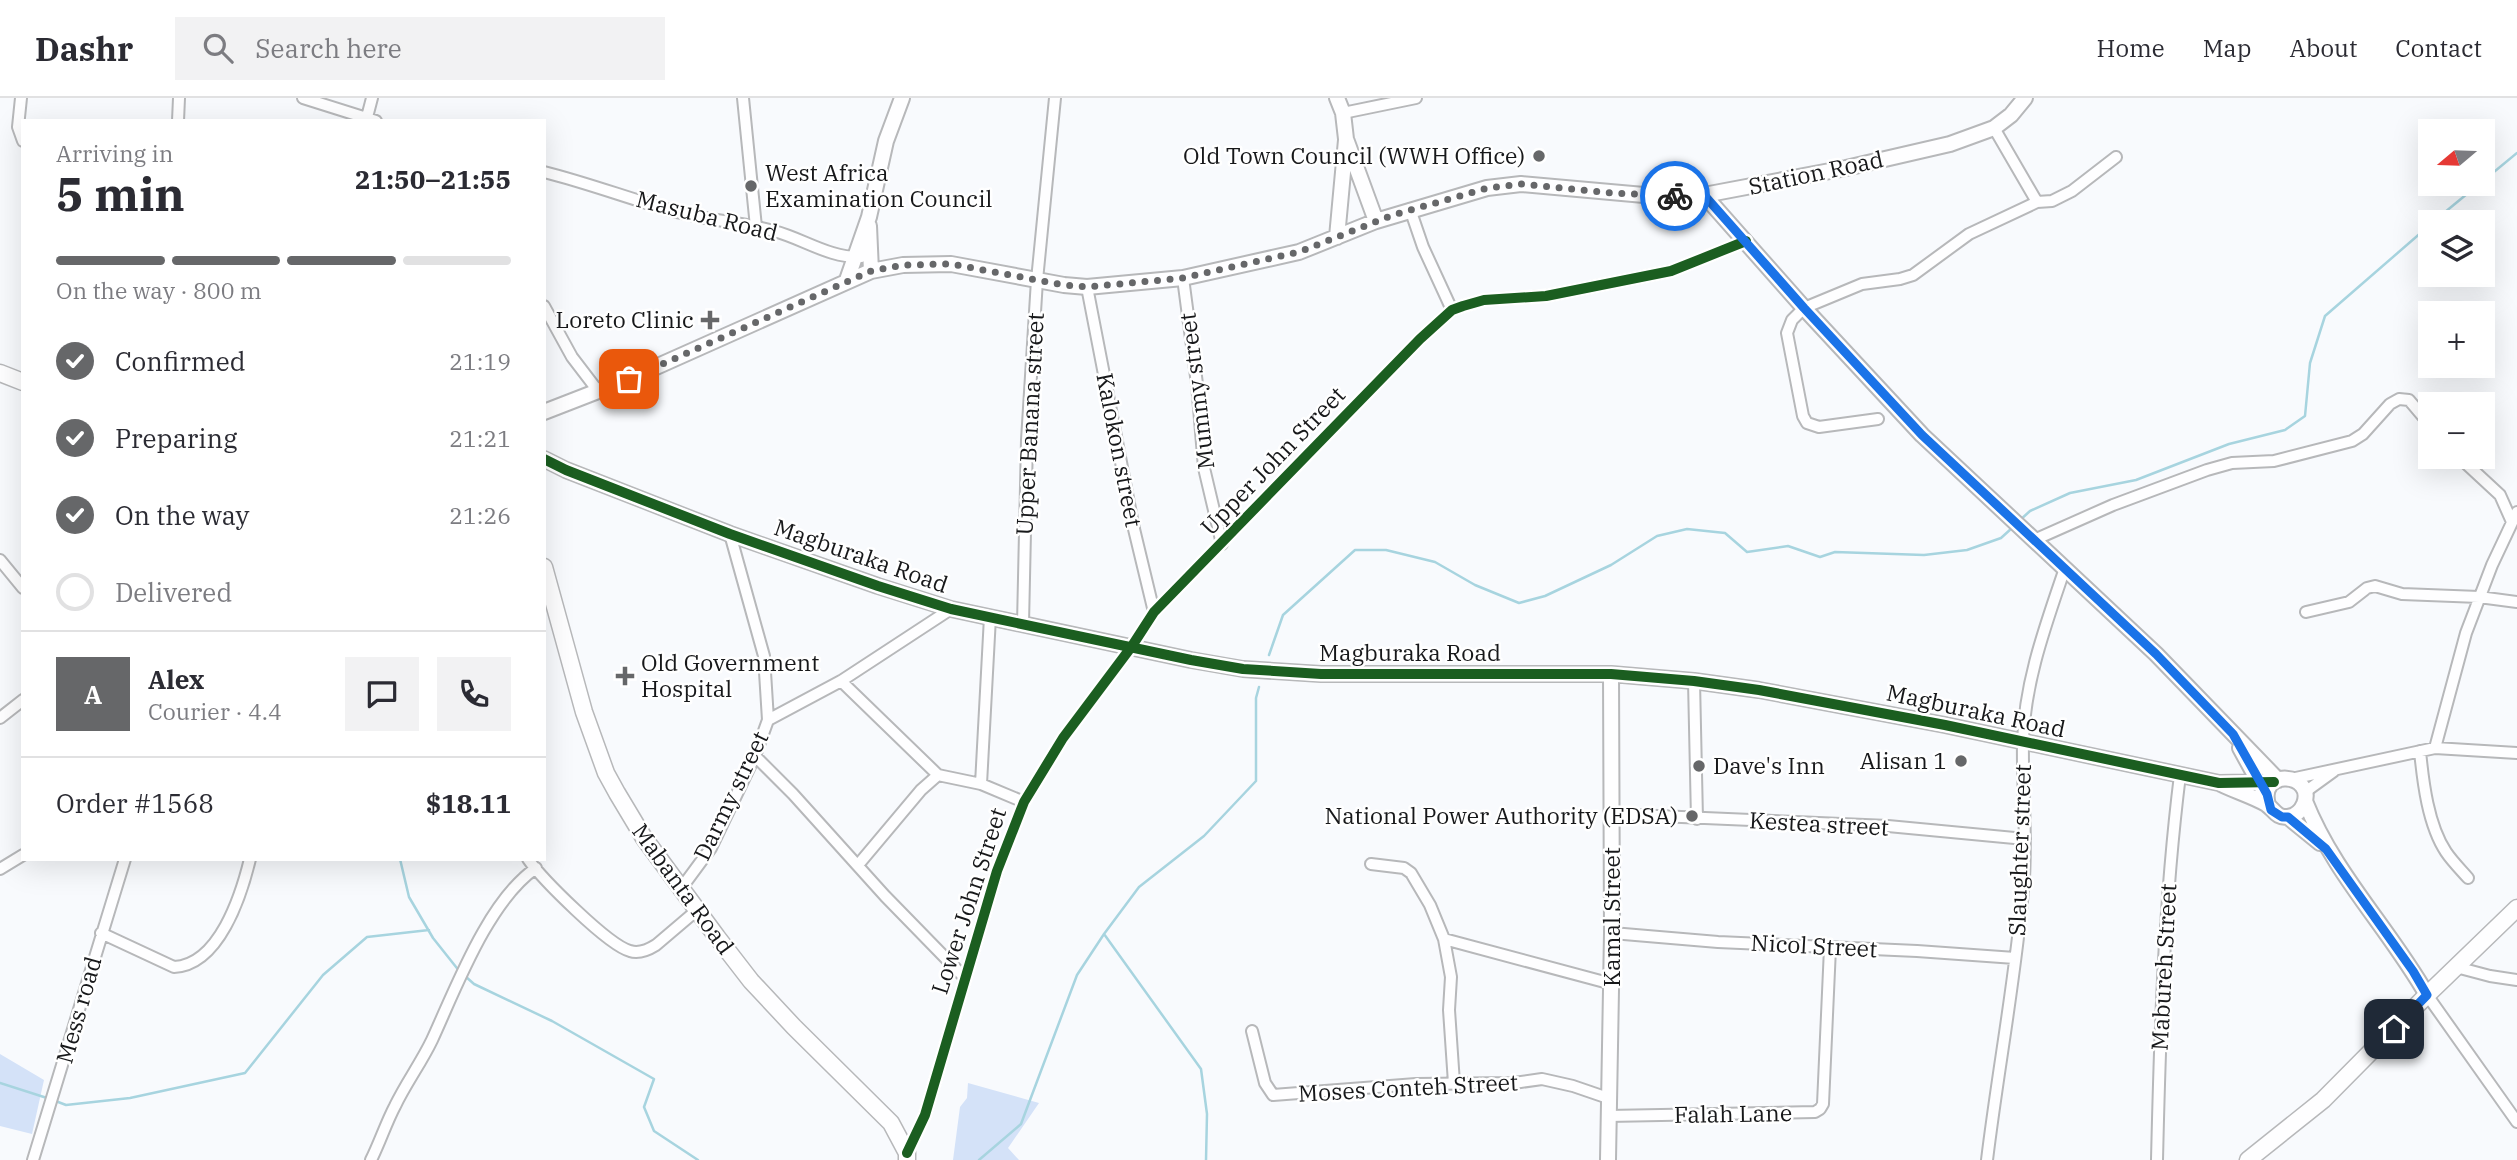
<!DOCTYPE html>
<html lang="en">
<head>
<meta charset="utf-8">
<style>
	body { margin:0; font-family:"IBM Plex Serif",serif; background:#f2f2f3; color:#2b2b33; height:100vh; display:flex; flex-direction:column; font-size:26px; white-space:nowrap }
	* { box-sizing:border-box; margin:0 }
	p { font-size:23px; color:#7c7c81 }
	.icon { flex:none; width:38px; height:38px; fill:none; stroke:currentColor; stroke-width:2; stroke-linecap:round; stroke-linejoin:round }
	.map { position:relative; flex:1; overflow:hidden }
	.drawer { position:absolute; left:21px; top:21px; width:525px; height:742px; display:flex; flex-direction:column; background:#fff; border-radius:0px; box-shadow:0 7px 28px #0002 }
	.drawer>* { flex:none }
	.needle { width:46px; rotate:251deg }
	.fabs { position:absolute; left:2418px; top:21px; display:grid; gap:14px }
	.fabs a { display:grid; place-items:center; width:77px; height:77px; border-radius:0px; background:#fff; box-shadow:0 7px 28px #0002; font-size:35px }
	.pin { position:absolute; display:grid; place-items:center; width:60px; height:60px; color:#fff; margin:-30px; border-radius:14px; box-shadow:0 4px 10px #0006 }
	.courier { position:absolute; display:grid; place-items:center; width:70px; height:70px; margin:-35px; border:5px solid #1a73e8; border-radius:50%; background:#fff; color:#222; box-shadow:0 2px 9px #0007 }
	.summary em { font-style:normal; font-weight:800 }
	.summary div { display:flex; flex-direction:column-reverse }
	.summary { display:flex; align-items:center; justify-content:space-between; height:119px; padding:0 35px }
	h1 { font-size:46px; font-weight:800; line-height:52px }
	.bar { display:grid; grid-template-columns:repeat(4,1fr); gap:10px 7px; align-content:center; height:84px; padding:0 35px }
	.bar i { height:9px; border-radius:5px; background:#e1e1e2 }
	.bar .on { background:#666769 }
	.bar p { grid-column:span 4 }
	.line { display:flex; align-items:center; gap:18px; padding:0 35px; border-top:2px solid #e1e1e2 }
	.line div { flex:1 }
	.round { display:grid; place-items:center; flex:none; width:74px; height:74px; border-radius:0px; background:#f2f2f3 }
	ol { padding:0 35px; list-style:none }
	li { display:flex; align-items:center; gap:21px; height:77px }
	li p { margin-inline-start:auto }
	li .icon { padding:7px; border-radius:50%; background:#666769; color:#fff; stroke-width:4 }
	li:last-child { color:#7c7c81 }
	li i { width:38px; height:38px; border:4px solid #e1e1e2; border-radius:50% }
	header { display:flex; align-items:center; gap:42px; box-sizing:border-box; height:98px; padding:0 35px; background:#fff; border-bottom:2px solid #e1e1e2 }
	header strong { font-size:33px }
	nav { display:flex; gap:38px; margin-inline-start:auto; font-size:24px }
	.search { width:490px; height:63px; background:#f2f2f3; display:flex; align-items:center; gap:18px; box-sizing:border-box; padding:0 24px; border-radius:0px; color:#7c7c81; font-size:26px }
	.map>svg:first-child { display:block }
</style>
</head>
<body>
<header>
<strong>Dashr</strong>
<div class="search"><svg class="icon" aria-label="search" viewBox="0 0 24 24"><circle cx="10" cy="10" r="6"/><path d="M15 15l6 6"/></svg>Search here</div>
<nav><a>Home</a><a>Map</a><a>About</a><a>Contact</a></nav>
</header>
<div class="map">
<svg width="2517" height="1062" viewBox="0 0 2517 1062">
	<rect width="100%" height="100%" fill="#f8fafd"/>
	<!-- green -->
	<path fill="#d4e2f8" d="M0,956L44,982L32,1036L0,1028Z
		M968,985L1039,1005L1008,1050L1019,1062H953L960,1009L967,1000Z"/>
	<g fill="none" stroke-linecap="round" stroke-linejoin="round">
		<!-- stream -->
		<path stroke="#a7d4df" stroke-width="2.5" d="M2483,83L2517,55
			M2433,124L2479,86
			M2019,423L2030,413L2070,395L2136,382L2229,346L2285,332L2305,318L2310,265L2325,218L2431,126
			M1269,557L1283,517L1355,452H1386L1435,464L1475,487L1519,505L1545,498L1611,467L1657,438L1687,431L1725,435L1747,454L1788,448L1820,459L1835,454L1924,457L1967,452L2001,440L2012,430
			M400,761L409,799L433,840L460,874
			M1104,836L1201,971L1207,1016L1206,1062
			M465,878L474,886L552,923L654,981L644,1009L654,1033L698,1062
			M0,985L47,1000
			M53,1002L66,1007L130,1000L245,975L323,877L367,839L429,832
			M979,1062L1021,1026L1077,877L1104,836L1139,789L1204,738L1256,683V600L1259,589"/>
		<defs>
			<path id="street" d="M21,0L18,29L23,43
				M303,0L376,23
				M743,0L756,129
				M1343,15L1416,0
				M178,23L179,0
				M366,23L372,0
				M1994,30L2037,104
				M544,74C588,85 630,101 673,113C706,122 741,124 774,133C804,141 829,160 861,159
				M1410,111L1423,149L1452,212
				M1183,180L1197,286L1204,370L1222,446
				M1087,189L1134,431L1154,514
				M544,208L572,259L598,293
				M1878,321L1819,329L1807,325L1803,318L1787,235L1792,222L1804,210L1862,186L1900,181L1913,177L1969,136L2037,104L2052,103L2072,93L2116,59
				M2459,359L2500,397L2512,424
				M2034,442L2113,407L2207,372L2232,365L2274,363L2352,343L2363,336L2390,306L2399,301L2409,302L2431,328
				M0,462L23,490
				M2306,514L2349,504L2367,490L2375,488L2402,496L2479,499L2517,504
				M1023,526L1027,342L1037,182L1055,0
				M841,583L938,677L981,686L1024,704
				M1694,583L1697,721
				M0,620L23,602
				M768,622L841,583L951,511
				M2435,650L2466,535L2492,467L2517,414
				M2420,653C2423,684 2428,727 2446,754C2452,763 2461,772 2468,780
				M755,658L793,696L885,798L964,879
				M2291,681L2435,650L2517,655
				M981,686L990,519
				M2305,694L2334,673
				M1612,716L1888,728L2025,741
				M528,761C542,781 608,847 630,853C639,856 648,852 656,847L696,813
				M1371,766L1404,770L1411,775L1430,807L1444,841L1451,879L1449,912L1454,985
				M858,767L921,692L938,677
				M0,771L23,757
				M680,792L711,750L755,658L768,622L764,558L730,436
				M101,835L174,869C219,867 241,798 250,761
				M1612,835L1718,844L1917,853L2015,860
				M1444,841L1612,886
				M2456,869L2490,878L2517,882
				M2427,897L2517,1024
				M1252,933L1265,985L1273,997L1416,986L1514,985L1542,981L1573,988L1608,1000
				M1608,1018L1815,1014L1820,1011L1823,1006L1830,850
				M907,1055L925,1017L997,773L1024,704L1063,640L1132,548L1154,514L1420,241L1452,212L1463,208L1484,202L1546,198L1671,173L1746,143
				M33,1062L125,761
				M371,1062C380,1044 386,1025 395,1008C406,985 421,965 432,942C456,890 488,803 536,770
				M1987,1062C1998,972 2015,883 2023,793C2028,744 2022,694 2023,645C2024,585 2046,526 2065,470
				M2157,1062C2160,933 2164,805 2180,677"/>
			<path id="secondary" d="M1337,0L1343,15L1346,41L1376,123
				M1704,97L1804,210L1922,337L2156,556L2278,682
				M869,128L871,173
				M1337,139L1346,42
				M847,182L869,119L886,43L902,0
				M544,314L629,281L871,173L903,167L951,166L1064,187L1087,189L1183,180L1299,154L1376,123L1487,90L1521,86L1655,98L1704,97L1846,70L1950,46L1994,30L2011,17L2025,0
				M544,361L566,372L730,436L878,488L951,511L1191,562L1243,571L1321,576H1611L1694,583L1759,592L1945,627L2219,685L2274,684
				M2240,650L2262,690
				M2221,686C2235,693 2252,698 2266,706C2274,711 2276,720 2288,719C2295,718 2301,713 2304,706C2316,675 2257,669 2268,707
				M2305,703C2334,776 2388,829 2427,897
				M2288,719L2320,745
				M1608,1062L1612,835L1611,576"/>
			<path id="primary" d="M0,275L23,284
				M544,469L584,614L606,675L617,695L644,740L717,839L751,883L794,929L891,1025L907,1055V1062
				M2248,1062L2323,1002L2427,897L2517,810"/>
		</defs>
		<!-- street casing -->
		<use href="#street" stroke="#b7b8ba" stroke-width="14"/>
		<!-- secondary casing -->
		<use href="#secondary" stroke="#b7b8ba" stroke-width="18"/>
		<!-- primary casing -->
		<use href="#primary" stroke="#b7b8ba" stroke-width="19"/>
		<!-- street -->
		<use href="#street" stroke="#fefeff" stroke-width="10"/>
		<!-- secondary -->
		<use href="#secondary" stroke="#fefeff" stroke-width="14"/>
		<!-- primary -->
		<use href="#primary" stroke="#fefeff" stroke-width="16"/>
		<defs>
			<path id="cycleway" d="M544,361L566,372L730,436L878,488L951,511L1191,562L1243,571L1321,576H1611L1694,583L1759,592L1945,627L2219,685L2274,684
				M907,1055L925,1017L997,773L1024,704L1063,640L1132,548L1154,514L1420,241L1452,212L1463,208L1484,202L1546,198L1671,173L1746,143"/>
		</defs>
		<!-- cycleway casing -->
		<use href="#cycleway" stroke="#fff" stroke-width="15"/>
		<!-- cycleway -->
		<use href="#cycleway" stroke="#1b5e20" stroke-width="10"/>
	</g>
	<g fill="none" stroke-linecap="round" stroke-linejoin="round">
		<!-- done -->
		<path stroke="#666769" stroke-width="7" stroke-dasharray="0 12.6" d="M629,281L871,173L903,167L951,166L1064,187L1087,189L1183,180L1299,154L1393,117L1488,90L1521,86L1612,95L1675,98"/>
		<!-- route -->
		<path stroke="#1a73e8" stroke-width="9" d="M1675,98L1704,97L1804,210L1922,337L2156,556L2233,636L2267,696L2271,712L2282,719H2288L2326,751L2413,873L2427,897L2394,931"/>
	</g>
	<!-- markers -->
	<g fill="#666769" stroke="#fff" stroke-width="2.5">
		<circle cx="1539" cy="58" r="7"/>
		<circle cx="751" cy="88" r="7"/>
		<path d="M706.5 211.5h7v7h7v7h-7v7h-7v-7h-7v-7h7z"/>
		<path d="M621.5 567.5h7v7h7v7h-7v7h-7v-7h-7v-7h7z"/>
		<circle cx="1961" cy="663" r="7"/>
		<circle cx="1699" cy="668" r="7"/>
		<circle cx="1692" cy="718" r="7"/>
	</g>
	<g text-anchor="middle" stroke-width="5" stroke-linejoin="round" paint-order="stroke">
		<!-- poi labels -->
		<g font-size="23" fill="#17181a" stroke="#fff" text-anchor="end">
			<text x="1525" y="66">Old Town Council (WWH Office)</text>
			<text x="765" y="83" text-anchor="start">West Africa<tspan x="765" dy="26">Examination Council</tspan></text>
			<text x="694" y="230">Loreto Clinic</text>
			<text x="641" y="573" text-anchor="start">Old Government<tspan x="641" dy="26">Hospital</tspan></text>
			<text x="1947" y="671">Alisan 1</text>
			<text x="1713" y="676" text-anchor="start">Dave's Inn</text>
			<text x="1678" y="726">National Power Authority (EDSA)</text>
		</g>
		<!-- street labels -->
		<g font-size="23" fill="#17181a" stroke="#fff">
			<text transform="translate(1816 75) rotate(-12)" y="8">Station Road</text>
			<text transform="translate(707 118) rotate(14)" y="8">Masuba Road</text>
			<text transform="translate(1197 293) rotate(-97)" y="8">Mummy street</text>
			<text transform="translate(1030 326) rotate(-87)" y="8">Upper Banana street</text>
			<text transform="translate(1119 352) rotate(79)" y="8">Kalokon street</text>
			<text transform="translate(1273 363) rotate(-46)" y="8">Upper John Street</text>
			<text transform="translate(861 458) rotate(19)" y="8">Magburaka Road</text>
			<text x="1410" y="563">Magburaka Road</text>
			<text transform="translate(1976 613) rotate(12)" y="8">Magburaka Road</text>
			<text transform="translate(731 698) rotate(-64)" y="8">Darmy street</text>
			<text transform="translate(1819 726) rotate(3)" y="8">Kestea street</text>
			<text transform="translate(2020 752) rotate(-88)" y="8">Slaughter street</text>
			<text transform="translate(683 791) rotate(54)" y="8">Mabanta Road</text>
			<text transform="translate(969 803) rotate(-72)" y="8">Lower John Street</text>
			<text transform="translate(1612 819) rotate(-90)" y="8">Kamal Street</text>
			<text transform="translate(1814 848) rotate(3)" y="8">Nicol Street</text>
			<text transform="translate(2164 869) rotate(-87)" y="8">Mabureh Street</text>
			<text transform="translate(79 912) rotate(-74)" y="8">Mess road</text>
			<text transform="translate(1408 990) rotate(-3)" y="8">Moses Conteh Street</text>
			<text transform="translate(1733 1016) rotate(-1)" y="8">Falah Lane</text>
		</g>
	</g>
</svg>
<div class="fabs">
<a><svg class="needle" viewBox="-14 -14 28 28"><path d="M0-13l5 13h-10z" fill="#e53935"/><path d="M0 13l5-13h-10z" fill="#7c7c81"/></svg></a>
<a><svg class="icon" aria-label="layers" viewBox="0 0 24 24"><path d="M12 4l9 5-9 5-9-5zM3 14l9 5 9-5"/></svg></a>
<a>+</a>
<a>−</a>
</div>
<div class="pin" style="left:629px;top:281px;background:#ea580c"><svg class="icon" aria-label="bag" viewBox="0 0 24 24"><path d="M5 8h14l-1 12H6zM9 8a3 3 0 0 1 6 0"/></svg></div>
<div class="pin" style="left:2394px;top:931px;background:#1f2937"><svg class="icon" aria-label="home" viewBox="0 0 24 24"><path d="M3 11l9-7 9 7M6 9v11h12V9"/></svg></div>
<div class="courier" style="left:1675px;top:98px"><svg class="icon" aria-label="bike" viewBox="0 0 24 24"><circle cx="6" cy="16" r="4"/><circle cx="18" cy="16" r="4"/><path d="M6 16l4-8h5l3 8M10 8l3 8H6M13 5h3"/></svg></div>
<section class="drawer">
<div class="summary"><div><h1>5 min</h1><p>Arriving in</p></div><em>21:50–21:55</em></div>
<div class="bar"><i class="on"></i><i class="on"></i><i class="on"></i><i></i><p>On the way · 800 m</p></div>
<ol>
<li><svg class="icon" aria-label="check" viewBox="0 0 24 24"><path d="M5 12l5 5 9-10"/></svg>Confirmed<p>21:19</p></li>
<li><svg class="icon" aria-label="check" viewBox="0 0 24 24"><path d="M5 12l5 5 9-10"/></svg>Preparing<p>21:21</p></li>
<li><svg class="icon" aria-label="check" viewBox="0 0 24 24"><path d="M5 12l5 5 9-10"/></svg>On the way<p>21:26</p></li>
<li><i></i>Delivered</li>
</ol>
<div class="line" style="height:126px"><b class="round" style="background:#666769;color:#fff">A</b><div><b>Alex</b><p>Courier · 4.4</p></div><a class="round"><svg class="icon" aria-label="chat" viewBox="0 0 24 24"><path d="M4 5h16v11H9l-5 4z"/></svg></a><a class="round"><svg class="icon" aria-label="phone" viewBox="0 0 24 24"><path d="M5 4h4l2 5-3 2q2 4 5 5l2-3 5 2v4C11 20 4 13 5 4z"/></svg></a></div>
<div class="line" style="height:91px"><div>Order #1568</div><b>$18.11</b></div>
</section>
</div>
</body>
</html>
